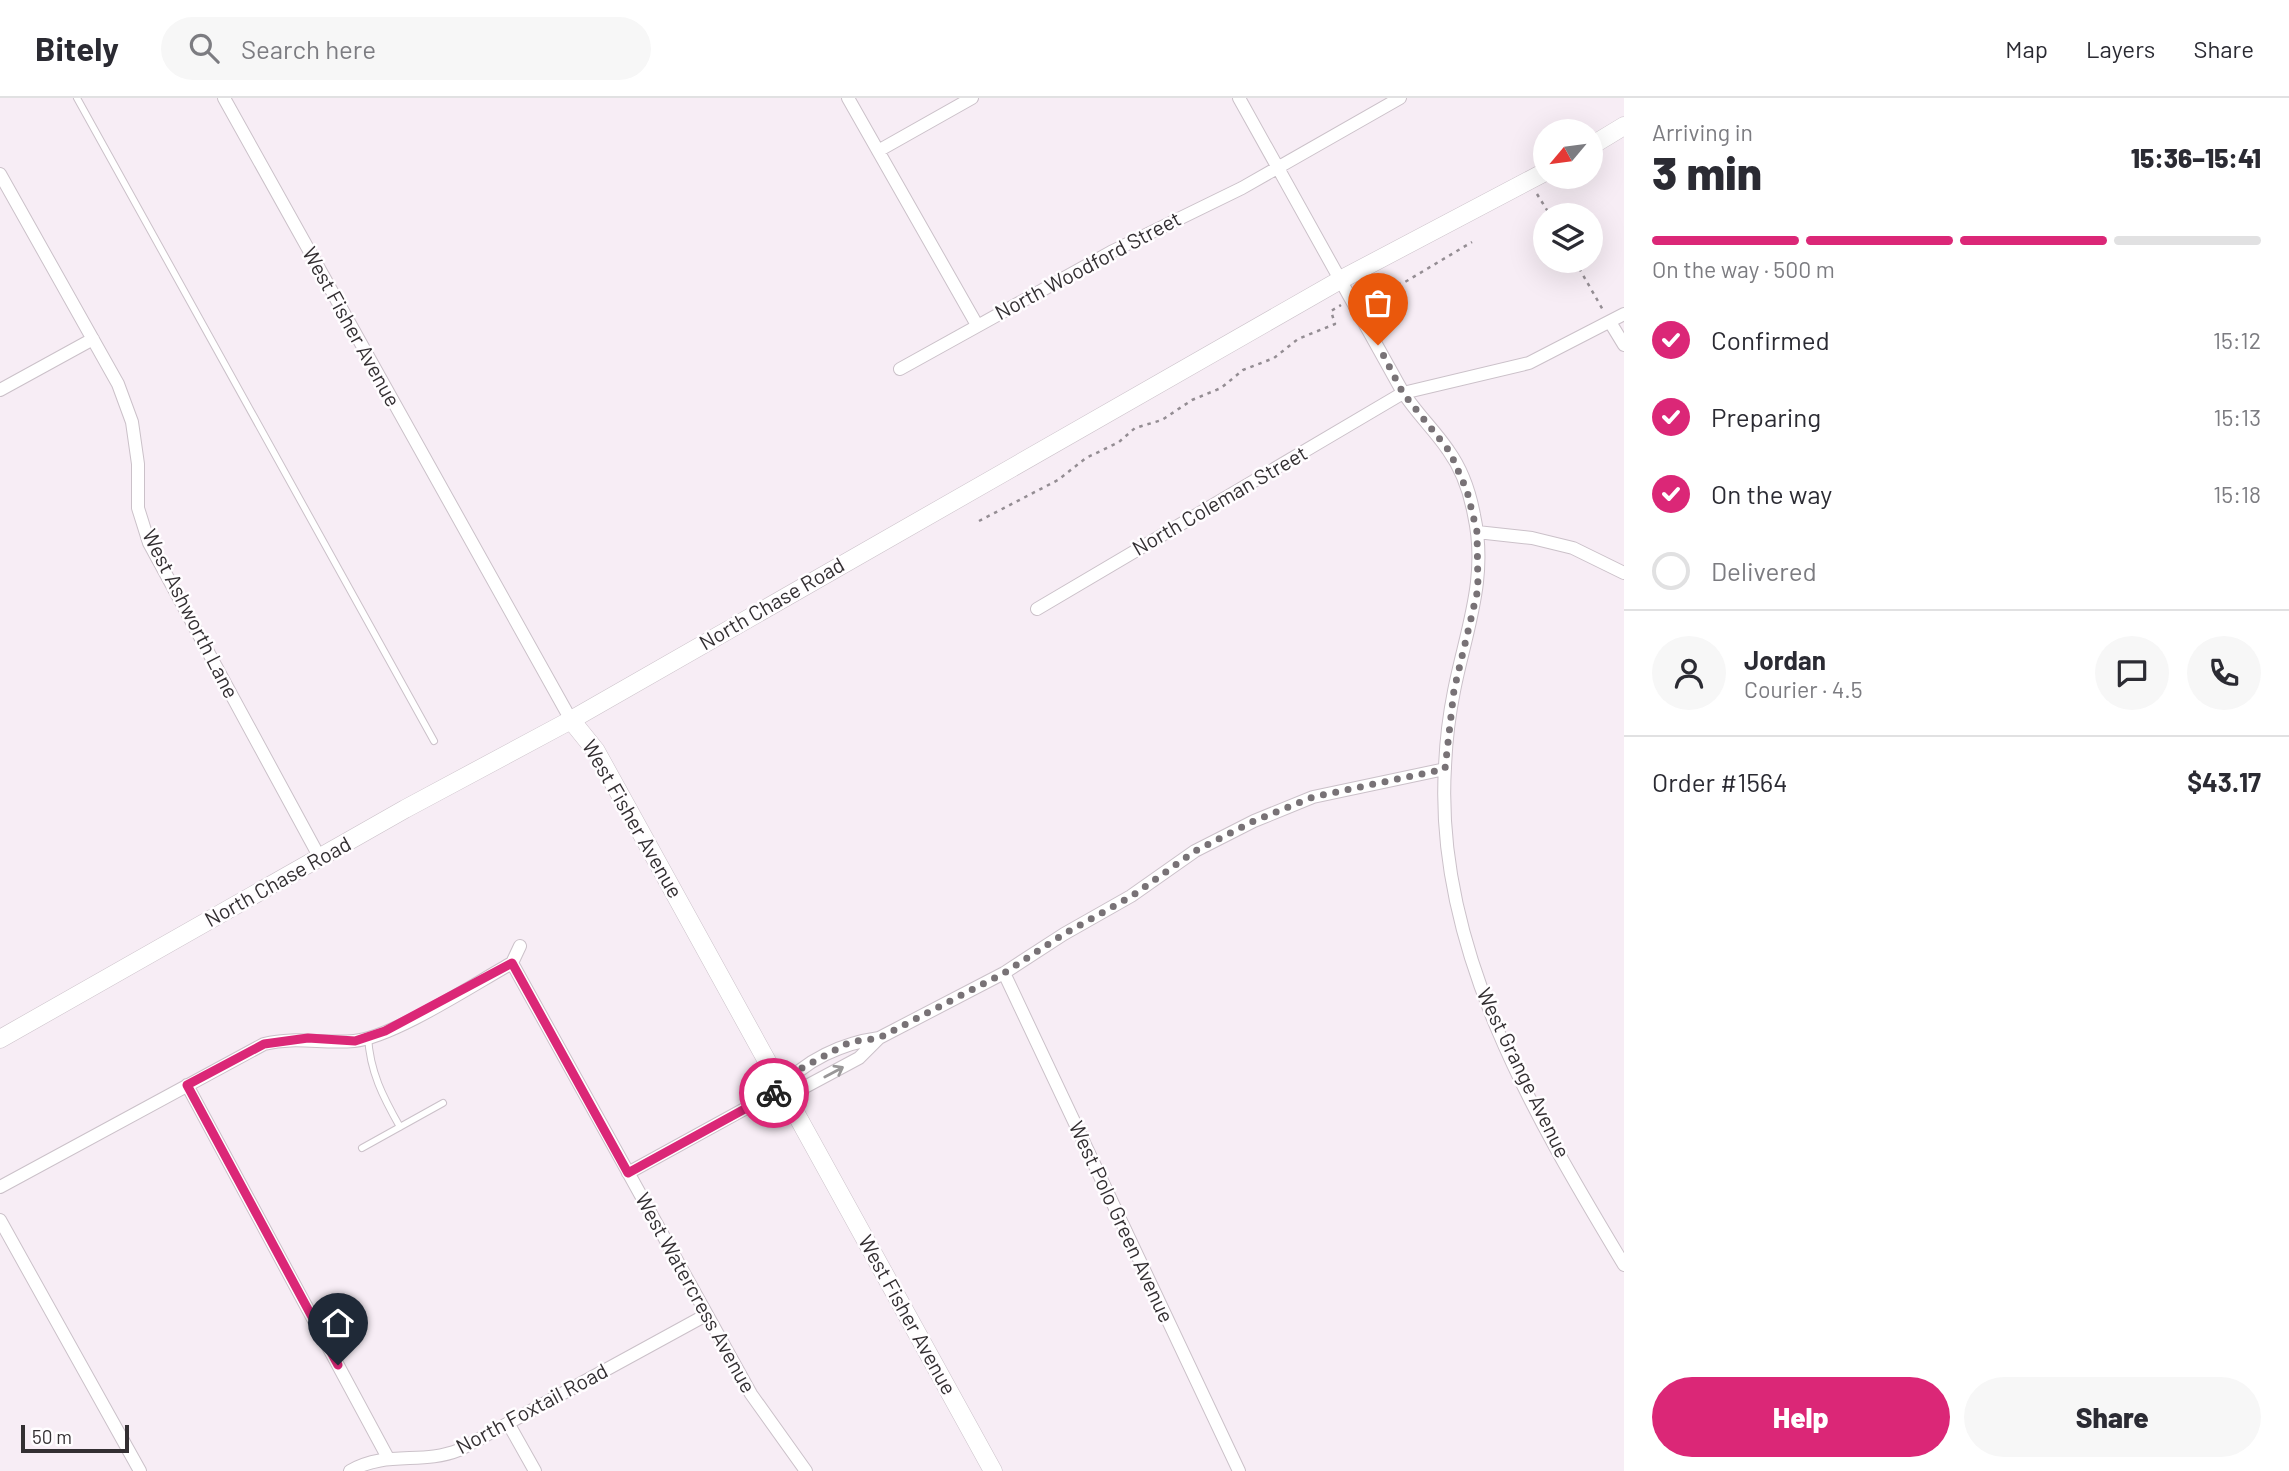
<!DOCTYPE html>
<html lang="en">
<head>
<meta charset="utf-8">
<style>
	body { margin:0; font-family:Barlow,sans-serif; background:#f7f7f7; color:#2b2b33; height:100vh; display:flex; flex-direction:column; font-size:26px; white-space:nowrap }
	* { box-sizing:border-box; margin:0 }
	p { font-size:23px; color:#7c7c81 }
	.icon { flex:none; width:38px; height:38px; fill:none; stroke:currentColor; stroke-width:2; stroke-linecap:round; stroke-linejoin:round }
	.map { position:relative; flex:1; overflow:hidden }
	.sheet { display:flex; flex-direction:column; background:#fff; width:665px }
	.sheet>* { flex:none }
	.needle { width:46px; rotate:241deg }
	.buttons { position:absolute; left:1533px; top:21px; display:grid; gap:14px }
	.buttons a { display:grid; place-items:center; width:70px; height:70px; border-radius:50%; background:#fff; box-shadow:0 7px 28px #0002; font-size:35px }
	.scale { position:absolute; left:21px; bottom:18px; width:108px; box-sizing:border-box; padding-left:7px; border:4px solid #332f32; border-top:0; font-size:19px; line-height:24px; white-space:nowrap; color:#332f32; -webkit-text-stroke:5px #fffdff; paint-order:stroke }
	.pin { position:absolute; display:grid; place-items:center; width:60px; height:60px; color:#fff; margin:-72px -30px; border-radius:50% 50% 50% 0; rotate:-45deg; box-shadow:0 0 7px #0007 }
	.pin .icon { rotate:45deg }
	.courier { position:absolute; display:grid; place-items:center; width:70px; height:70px; margin:-35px; border:5px solid #db2777; border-radius:50%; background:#fff; color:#222; box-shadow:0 2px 9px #0007 }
	.headline em { font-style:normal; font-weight:800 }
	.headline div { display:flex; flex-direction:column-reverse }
	.headline { display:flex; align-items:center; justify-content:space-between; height:119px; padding:0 28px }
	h1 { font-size:46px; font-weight:800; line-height:52px }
	.bar { display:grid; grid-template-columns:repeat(4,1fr); gap:10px 7px; align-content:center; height:84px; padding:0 28px }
	.bar i { height:9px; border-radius:5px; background:#e1e1e2 }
	.bar .current { background:#db2777 }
	.bar p { grid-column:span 4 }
	.line { display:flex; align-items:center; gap:18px; padding:0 28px; border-top:2px solid #e1e1e2 }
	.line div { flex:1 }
	.round { display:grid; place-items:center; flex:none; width:74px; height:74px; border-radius:37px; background:#f7f7f7 }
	ol { padding:0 28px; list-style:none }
	li { display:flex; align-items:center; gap:21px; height:77px }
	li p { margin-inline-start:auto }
	li .icon { padding:7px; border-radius:50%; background:#db2777; color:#fff; stroke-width:4 }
	li:last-child { color:#7c7c81 }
	li i { width:38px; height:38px; border:4px solid #e1e1e2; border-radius:50% }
	.action { display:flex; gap:14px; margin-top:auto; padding:14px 28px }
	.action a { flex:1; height:80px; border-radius:42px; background:#db2777; color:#fff; font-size:28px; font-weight:800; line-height:80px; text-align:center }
	.action a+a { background:#f7f7f7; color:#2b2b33 }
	header { display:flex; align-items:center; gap:42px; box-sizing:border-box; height:98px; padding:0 35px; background:#fff; border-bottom:2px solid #e1e1e2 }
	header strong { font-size:33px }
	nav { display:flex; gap:38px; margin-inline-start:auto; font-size:24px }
	.search { width:490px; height:63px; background:#f7f7f7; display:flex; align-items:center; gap:18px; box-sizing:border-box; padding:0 24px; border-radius:38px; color:#7c7c81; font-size:26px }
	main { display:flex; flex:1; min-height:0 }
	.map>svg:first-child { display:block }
</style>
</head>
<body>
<header>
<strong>Bitely</strong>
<div class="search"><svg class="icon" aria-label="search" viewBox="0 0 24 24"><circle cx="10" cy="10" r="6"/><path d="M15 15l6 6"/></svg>Search here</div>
<nav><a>Map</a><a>Layers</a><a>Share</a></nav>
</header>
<main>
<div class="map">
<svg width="1624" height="1373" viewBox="0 0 1624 1373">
	<rect width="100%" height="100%" fill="#f7edf5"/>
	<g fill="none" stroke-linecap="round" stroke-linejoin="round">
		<defs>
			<path id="lane" d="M77,0L434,643
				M368,939C370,974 383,999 400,1029
				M362,1050L443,1005"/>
			<path id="street" d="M224,0L571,622
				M848,0L977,227
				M1239,0C1293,97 1347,194 1401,291C1414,313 1434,331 1448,352C1461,370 1470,395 1474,417C1488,480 1466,532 1454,593C1449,618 1446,643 1445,669C1434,850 1534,1017 1624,1167
				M878,53L972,0
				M0,76L118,286L132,324L138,366V410L149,445L320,760
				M1610,224L1624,247
				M900,271L1111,154L1242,90L1400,0
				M0,292L93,241
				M1477,434L1532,440L1573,450L1624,475
				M1037,511L1403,295L1529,265L1624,216
				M512,865L751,1296L806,1373
				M1004,875L1239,1373
				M187,987L388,1360
				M781,991L803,990L859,960L879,940L1004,875L1064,836L1131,798L1195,753L1254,723L1313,699L1445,671
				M628,1075L781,991C804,962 843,945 879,940
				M0,1089L264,946C296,938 322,946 354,943C394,939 474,886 512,865L520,848
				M0,1122L140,1373
				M508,1325L535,1373
				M350,1373C387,1352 422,1367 459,1352L706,1217"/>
			<path id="secondary" d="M1591,48L1624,28
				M571,622L596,653L993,1373
				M0,941L405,711L571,622L1342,181L1545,74"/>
		</defs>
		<!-- lane casing -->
		<use href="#lane" stroke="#cbc1c9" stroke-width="8"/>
		<!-- street casing -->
		<use href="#street" stroke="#cbc1c9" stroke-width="14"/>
		<!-- secondary casing -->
		<use href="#secondary" stroke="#cbc1c9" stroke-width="19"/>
		<!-- path -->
		<path stroke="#948d93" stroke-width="2.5" stroke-dasharray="3.5 5" stroke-linecap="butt" d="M1537,96L1550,117
			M1575,163L1603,212
			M1362,194L1372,188L1374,194L1405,184L1472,144
			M979,423L1058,382L1086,360L1119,344L1135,330L1162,322L1192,302L1221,290L1243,272L1274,260L1298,241L1335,226L1331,213L1341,207"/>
		<!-- lane -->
		<use href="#lane" stroke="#fff" stroke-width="6"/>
		<!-- street -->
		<use href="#street" stroke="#fff" stroke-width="12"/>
		<!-- secondary -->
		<use href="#secondary" stroke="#fff" stroke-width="18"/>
	</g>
	<!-- one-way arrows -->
	<defs><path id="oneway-shaft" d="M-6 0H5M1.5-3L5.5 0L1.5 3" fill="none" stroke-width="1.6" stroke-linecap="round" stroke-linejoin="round" transform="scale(1.75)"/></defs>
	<use stroke="#999798" href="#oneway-shaft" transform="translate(834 974) rotate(-28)"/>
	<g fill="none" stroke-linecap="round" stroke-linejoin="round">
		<!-- done -->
		<path stroke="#787276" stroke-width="7" stroke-dasharray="0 12.6" d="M774,995L793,975L850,944L879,940L1004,875L1064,836L1132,798L1195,753L1254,723L1313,699L1445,671L1454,592L1478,491L1477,434L1467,393L1450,354L1403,295L1378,247"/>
		<!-- route -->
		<path stroke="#db2777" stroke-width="9" d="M338,1267L187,987L264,946L308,940L355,943L385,933L512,865L628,1075L774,995"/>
	</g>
	<g text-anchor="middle" stroke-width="5" stroke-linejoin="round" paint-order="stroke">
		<!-- street labels -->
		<g font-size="21" fill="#332f32" stroke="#fffdff">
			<text transform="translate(1088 168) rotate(-28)" y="7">North Woodford Street</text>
			<text transform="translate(351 229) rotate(61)" y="7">West Fisher Avenue</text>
			<text transform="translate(1220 403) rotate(-30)" y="7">North Coleman Street</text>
			<text transform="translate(772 506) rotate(-30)" y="7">North Chase Road</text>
			<text transform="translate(190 516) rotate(63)" y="7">West Ashworth Lane</text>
			<text transform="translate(632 721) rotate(60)" y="7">West Fisher Avenue</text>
			<text transform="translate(278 784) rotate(-29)" y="7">North Chase Road</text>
			<text transform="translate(1523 975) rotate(64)" y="7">West Grange Avenue</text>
			<text transform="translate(1121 1124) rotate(65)" y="7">West Polo Green Avenue</text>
			<text transform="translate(695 1195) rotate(61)" y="7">West Watercress Avenue</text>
			<text transform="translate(907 1217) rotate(61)" y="7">West Fisher Avenue</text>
			<text transform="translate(532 1311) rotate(-28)" y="7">North Foxtail Road</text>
		</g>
	</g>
</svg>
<div class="buttons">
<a><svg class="needle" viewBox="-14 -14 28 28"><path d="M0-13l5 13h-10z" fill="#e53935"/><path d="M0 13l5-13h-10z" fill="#7c7c81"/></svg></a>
<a><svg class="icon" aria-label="layers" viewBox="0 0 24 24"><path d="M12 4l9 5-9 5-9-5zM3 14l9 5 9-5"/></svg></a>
</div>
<div class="scale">50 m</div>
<div class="pin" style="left:1378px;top:247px;background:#ea580c"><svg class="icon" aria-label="bag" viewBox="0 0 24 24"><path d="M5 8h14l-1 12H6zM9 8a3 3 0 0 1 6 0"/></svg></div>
<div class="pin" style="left:338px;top:1267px;background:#1f2937"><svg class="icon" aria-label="home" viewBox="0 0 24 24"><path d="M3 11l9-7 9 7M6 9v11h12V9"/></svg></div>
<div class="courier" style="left:774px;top:995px"><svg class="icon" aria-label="bike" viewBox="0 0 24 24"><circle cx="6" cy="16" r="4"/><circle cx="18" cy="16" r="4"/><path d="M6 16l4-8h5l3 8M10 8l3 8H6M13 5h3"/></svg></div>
</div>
<section class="sheet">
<div class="headline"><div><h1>3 min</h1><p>Arriving in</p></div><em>15:36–15:41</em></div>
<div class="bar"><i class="current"></i><i class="current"></i><i class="current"></i><i></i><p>On the way · 500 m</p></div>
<ol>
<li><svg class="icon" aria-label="check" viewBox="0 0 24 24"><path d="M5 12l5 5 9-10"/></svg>Confirmed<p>15:12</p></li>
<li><svg class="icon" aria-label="check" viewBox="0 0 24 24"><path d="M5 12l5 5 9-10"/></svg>Preparing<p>15:13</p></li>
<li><svg class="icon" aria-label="check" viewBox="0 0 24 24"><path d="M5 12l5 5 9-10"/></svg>On the way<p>15:18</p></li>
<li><i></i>Delivered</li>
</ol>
<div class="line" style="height:126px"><a class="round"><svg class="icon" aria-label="person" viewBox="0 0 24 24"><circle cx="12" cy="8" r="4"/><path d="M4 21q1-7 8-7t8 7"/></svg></a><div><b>Jordan</b><p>Courier · 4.5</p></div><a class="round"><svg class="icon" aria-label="chat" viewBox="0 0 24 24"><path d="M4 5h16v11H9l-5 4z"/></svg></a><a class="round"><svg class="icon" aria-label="phone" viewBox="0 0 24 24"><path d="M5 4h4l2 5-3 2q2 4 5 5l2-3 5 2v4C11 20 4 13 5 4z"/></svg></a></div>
<div class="line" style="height:91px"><div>Order #1564</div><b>$43.17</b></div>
<div class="action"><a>Help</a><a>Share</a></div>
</section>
</main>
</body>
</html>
